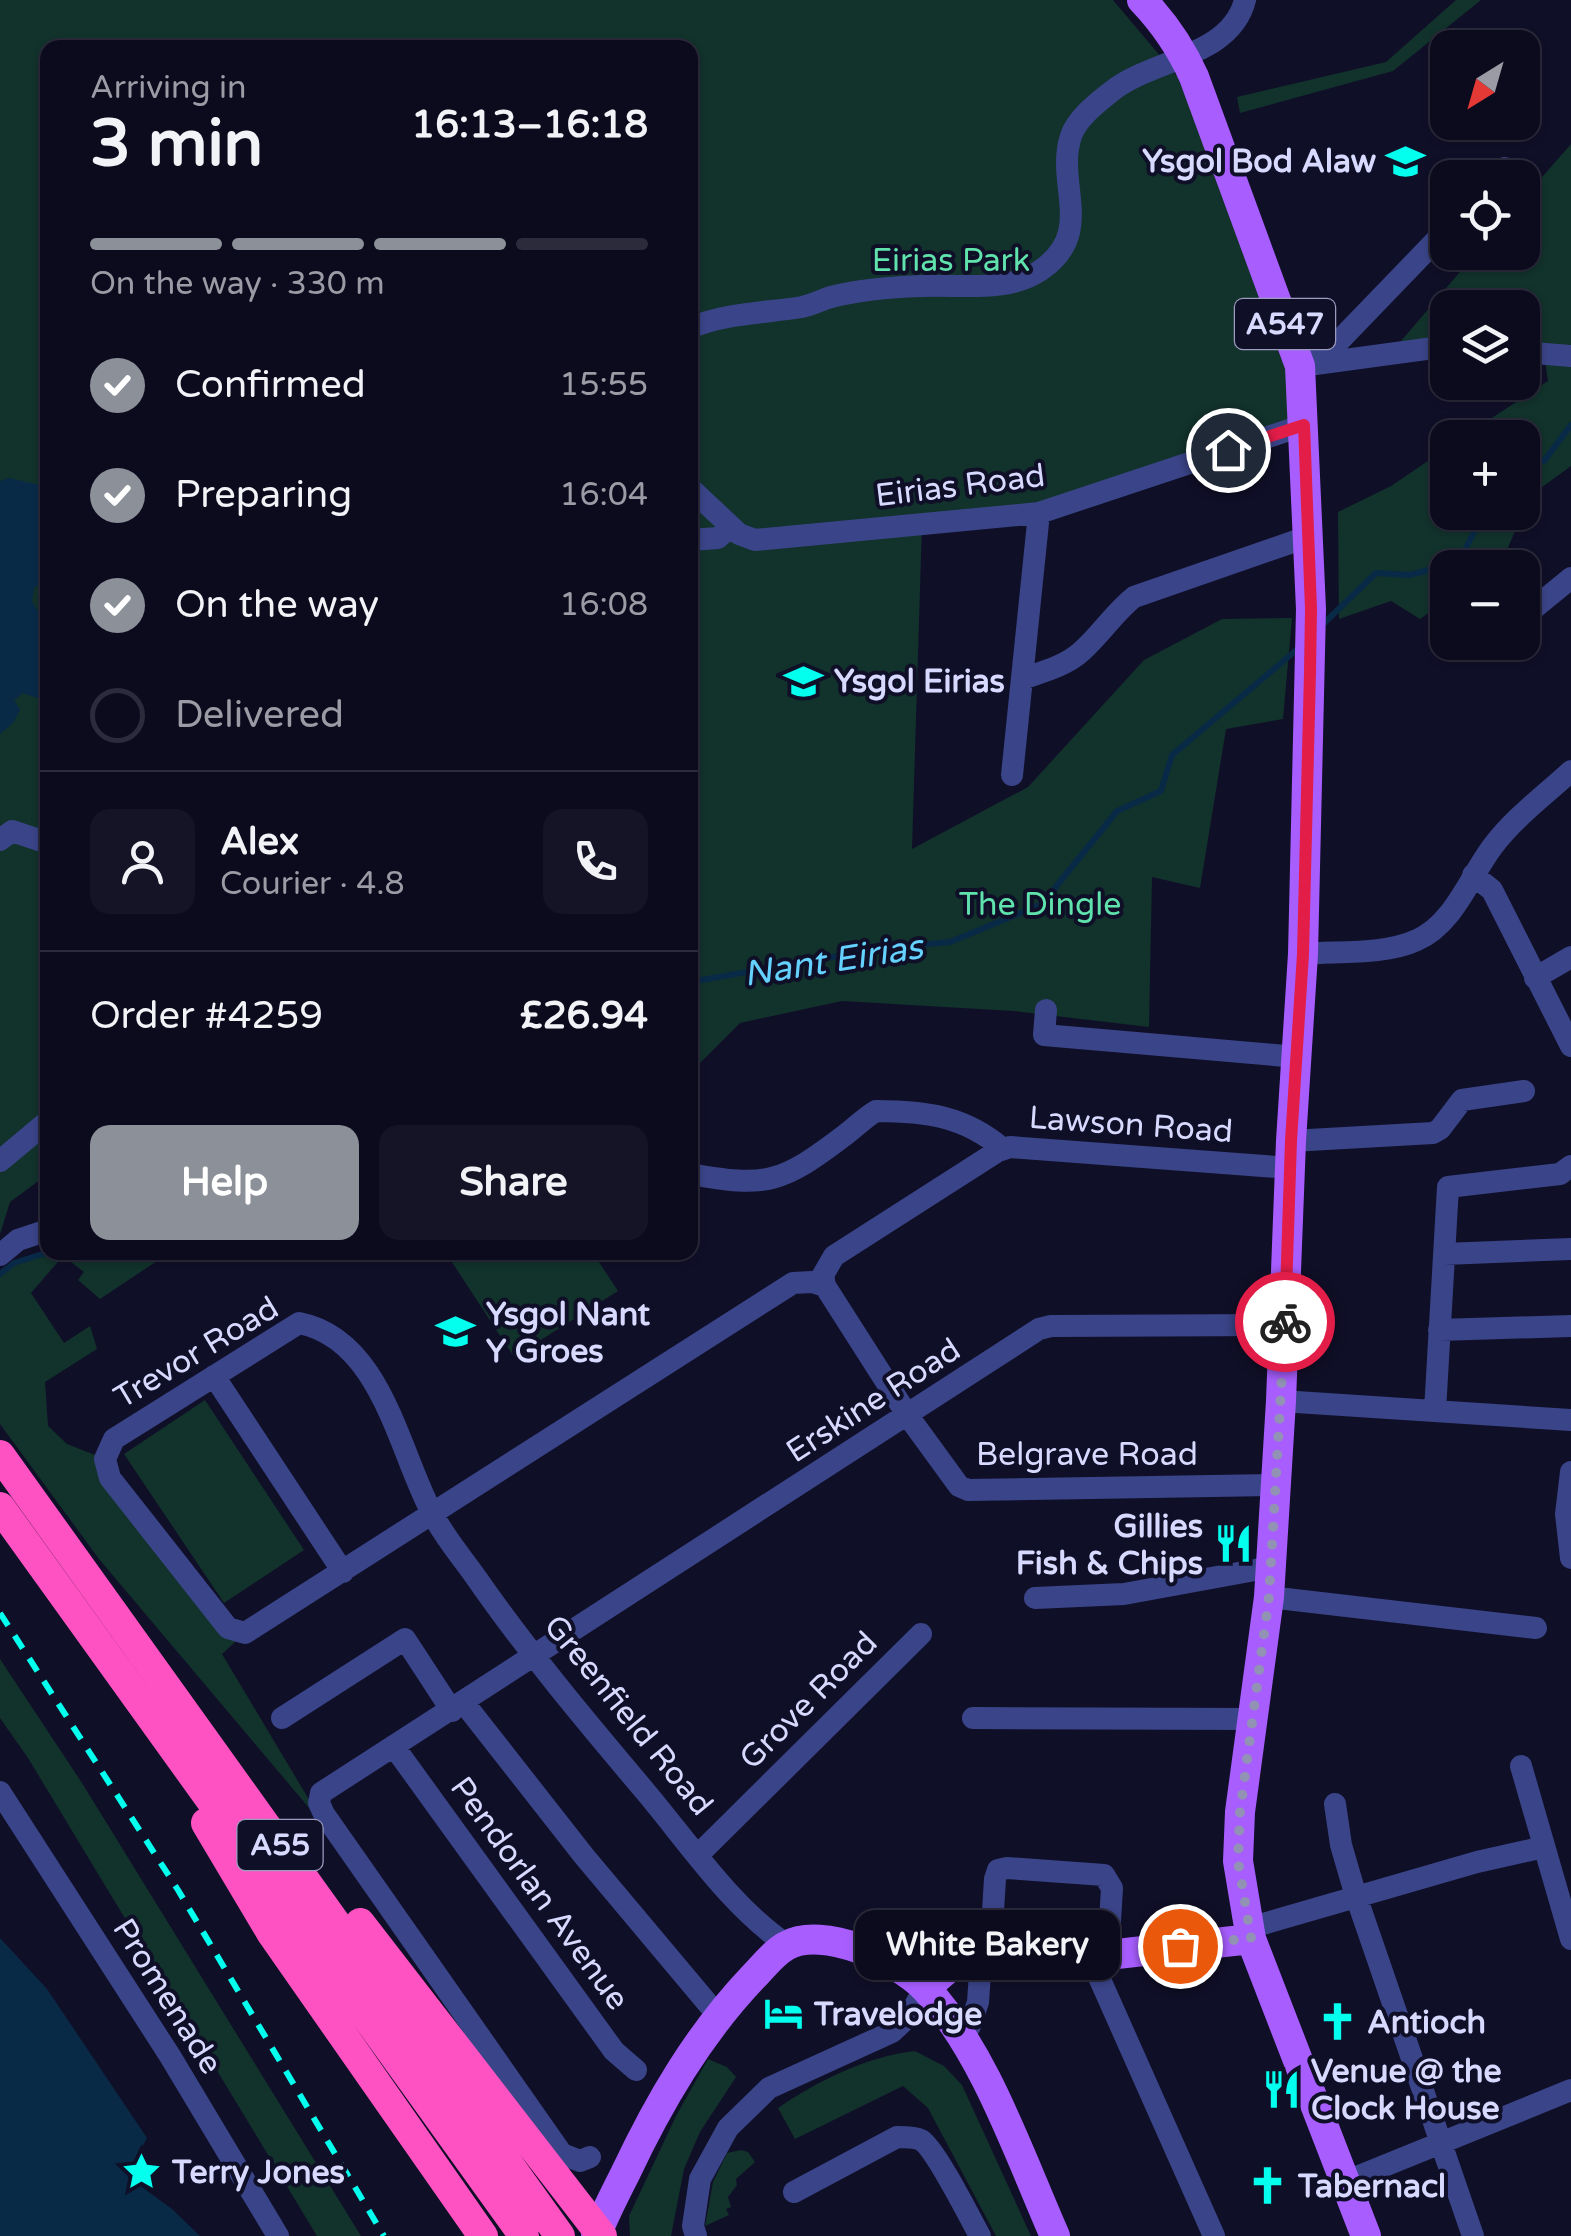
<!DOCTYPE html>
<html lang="en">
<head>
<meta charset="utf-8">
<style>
	body { margin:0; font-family:"Varela Round",sans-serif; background:#151427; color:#f1f3f6; height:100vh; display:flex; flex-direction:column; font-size:38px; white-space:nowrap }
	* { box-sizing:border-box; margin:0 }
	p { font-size:32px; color:#9a9ba4 }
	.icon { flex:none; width:55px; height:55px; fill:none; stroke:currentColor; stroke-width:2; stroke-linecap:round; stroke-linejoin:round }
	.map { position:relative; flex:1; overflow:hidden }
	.panel { position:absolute; left:40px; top:40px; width:658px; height:1220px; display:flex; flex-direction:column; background:#0c0b1e; border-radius:20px; box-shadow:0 2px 8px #0004,0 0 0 2px #2c2b3c }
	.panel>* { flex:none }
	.needle { width:65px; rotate:217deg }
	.buttons { position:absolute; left:1430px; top:30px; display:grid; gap:20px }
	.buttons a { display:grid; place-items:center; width:110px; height:110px; border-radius:20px; background:#0c0b1e; box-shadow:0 2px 8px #0004,0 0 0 2px #2c2b3c; font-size:50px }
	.pin { position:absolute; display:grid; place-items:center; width:85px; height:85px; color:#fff; margin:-42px; border:5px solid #fff; border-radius:50%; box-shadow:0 2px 10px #0007 }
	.courier { position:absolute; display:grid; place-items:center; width:100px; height:100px; margin:-50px; border:8px solid #e11d48; border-radius:50%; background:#fff; color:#222; box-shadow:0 2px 12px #0007 }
	.bubble { position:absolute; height:70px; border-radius:20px; background:#0c0b1e; box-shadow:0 2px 8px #0004,0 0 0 2px #2c2b3c; font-size:32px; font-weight:700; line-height:70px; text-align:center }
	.headline em { font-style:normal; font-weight:700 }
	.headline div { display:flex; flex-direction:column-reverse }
	.headline { display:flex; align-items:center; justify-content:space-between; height:170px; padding:0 50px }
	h1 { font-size:65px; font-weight:700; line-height:75px }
	.bar { display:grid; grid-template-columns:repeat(4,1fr); gap:15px 10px; align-content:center; height:120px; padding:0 50px }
	.bar i { height:12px; border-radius:8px; background:#2c2b3c }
	.bar .selected { background:#8c9099 }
	.bar p { grid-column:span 4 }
	.line { display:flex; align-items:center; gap:25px; padding:0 50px; border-top:2px solid #2c2b3c }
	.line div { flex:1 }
	.round { display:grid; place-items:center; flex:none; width:105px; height:105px; border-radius:20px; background:#151427 }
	ol { padding:0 50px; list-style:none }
	li { display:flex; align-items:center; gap:30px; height:110px }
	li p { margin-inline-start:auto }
	li .icon { padding:10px; border-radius:50%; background:#8c9099; color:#fff; stroke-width:4 }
	li:last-child { color:#9a9ba4 }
	li i { width:55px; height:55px; border:5px solid #2c2b3c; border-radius:50% }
	.primary-button { display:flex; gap:20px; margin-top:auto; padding:20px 50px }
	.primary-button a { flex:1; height:115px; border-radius:20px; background:#8c9099; color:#fff; font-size:40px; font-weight:700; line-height:115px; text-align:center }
	.primary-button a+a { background:#151427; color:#f1f3f6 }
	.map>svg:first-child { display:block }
</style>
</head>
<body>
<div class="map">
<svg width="1571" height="2236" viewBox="0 0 1571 2236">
	<rect width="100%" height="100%" fill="#100f28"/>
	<!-- green -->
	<path fill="#12322c" d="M0,0H1113L1177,76L1300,366L1304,425L1012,515L922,524L912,849L1028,787L1144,660L1222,619L1292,618L1283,719L1226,729L1200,888L1152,877L1149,1027L1013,1011L842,1001L740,1023L690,1073V48H48V1174L10,1202L0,1234Z
		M1456,0H1481L1393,71L1240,113L1237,97L1386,62Z
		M1571,144V466L1530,496L1501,564L1496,567L1448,568L1447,600L1420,619L1391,601L1339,619L1338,512L1391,486L1447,448L1448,512H1522V438L1463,437L1548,381L1544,354L1523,352L1522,308H1448L1447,346L1390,354L1476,253L1522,252L1523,199Z
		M49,1253H109L112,1257L119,1253H169L100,1299L78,1280L84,1272L63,1256L31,1293L64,1343L90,1326L97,1349L45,1382L48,1426L67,1444L105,1459L245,1633L222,1654L326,1828L99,1559L0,1424V1274L14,1263Z
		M446,1253H593L618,1291L514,1357Z
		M205,1400L304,1550L224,1603L124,1454Z
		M0,1659L82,1783L361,2236H317L28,1758L0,1718Z
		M915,2051L944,2066L962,2085L1031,2236H996L928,2108L903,2086L795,2139L778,2108C817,2081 868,2056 915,2051Z
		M708,2059L727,2067L736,2077L700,2132L684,2169L671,2236H630L629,2216L676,2116Z
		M741,2150L748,2152L755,2162L736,2179L737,2185L728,2197L731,2207L726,2209L729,2215L705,2226L713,2182L727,2153Z"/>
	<!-- water -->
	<path fill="#092a47" d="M9,478L40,485L47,493V578L34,588L32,601L47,628L48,689L37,698L23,693L14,700L20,710L13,723L0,734V481Z
		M0,1938L47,1989L147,2138L127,2176L172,2209L200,2236H0Z"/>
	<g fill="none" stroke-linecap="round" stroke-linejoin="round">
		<!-- stream -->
		<path stroke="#092a47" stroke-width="6" d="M1522,463L1544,461L1571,425
			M1319,628L1376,573L1410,575L1459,562L1484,512
			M690,982L878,949L950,942L1042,904L1117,811L1161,791L1172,755L1300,647
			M0,1274L14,1263L49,1252"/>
		<!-- minor -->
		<path stroke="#3a4488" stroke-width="22" d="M1496,178L1505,168
			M690,328C725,313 765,313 802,307C812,305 821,300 831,297C859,290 893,287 922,286C959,284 1008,293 1041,270C1096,232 1055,184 1071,136C1077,118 1097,103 1112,91C1152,59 1231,57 1245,0
			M1522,352L1571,356
			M1308,365L1448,346
			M1300,366L1340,340L1448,228
			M690,488L739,534L755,540L1039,513L1304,425
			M690,540L718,538L730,527
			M1522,618L1571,578
			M1489,647L1494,642
			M1022,679C1042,672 1066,666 1082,651C1101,634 1114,613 1134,597L1307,537
			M1012,775L1039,513
			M0,840L12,831L48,843
			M1473,875L1492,890L1571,1046
			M1303,954C1338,951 1385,955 1417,940C1454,924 1470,876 1493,846C1515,817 1545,795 1571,771
			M1535,978L1571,957
			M1046,1010L1044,1035L1297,1057
			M1291,1141L1433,1133L1440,1129L1462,1100L1524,1091
			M0,1161L48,1121
			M690,1174C767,1188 782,1183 845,1135C856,1127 864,1118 876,1111C925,1111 965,1116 1003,1149
			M1444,1254L1571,1249
			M0,1255L18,1240L48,1230
			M825,1286L908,1416L959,1486L968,1490L1276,1485
			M825,1286L823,1275L834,1256L998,1151L1010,1147L1290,1168
			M1439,1330L1571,1326
			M214,1376L343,1572
			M1281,1401L1571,1420
			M1435,1411L1448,1187L1560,1174L1571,1166
			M1571,1472L1566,1514L1571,1558
			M1269,1597L1536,1628
			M1035,1598L1124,1594L1271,1567
			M464,1703L584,1856L709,2005
			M282,1718L405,1639L452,1711
			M973,1718L1252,1719
			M395,1748L614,2051L636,2070
			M1521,1766L1571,1939
			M0,1792L170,2056L278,2236
			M1335,1804L1341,1845L1355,1893L1473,2236
			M698,1855L921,1634
			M1249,1928L1477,1862L1544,1847
			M787,1945C730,1906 688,1842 644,1790C585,1720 527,1651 475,1576C460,1555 443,1535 432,1513C398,1449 381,1339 299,1323L114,1439L105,1459L110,1478L228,1628L245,1633L793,1283L812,1282L825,1286
			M1090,1957L1214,2236
			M990,1959L995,1879L998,1870L1007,1868L1104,1875L1112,1888L1108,1954
			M959,2031L970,2026L978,2002L981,1959
			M590,2157L580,2161L562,2154L324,1814L319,1803L321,1793L1039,1329L1051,1326L1285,1325
			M1347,2181L1571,2090
			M794,2192L897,2137C904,2137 915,2137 921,2140C935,2148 970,2218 980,2236
			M696,2236L693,2226L700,2179L728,2128L769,2088L892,2032L908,2017L925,1988"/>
		<!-- major -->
		<path stroke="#a85eff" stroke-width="30" d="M1142,0C1164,23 1181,48 1194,77L1300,366L1311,609L1303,954L1291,1141L1281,1401L1269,1597L1240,1812L1238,1861L1251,1939L1366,2236
			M925,1988L952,1965L969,1960L1090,1957L1251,1939
			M596,2236C604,2215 615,2194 625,2174C659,2102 698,2035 753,1977C763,1967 773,1953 786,1946C823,1925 898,1960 925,1988C984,2050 1020,2157 1055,2236"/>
		<!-- highway -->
		<path stroke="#ff52c2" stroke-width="30" d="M0,1455L560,2236
			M0,1507L524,2236
			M206,1823L272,1934L483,2236
			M360,1923L602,2236"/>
		<!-- rail -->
		<path stroke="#03ffee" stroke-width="6" stroke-dasharray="15 12" stroke-linecap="butt" d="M0,1613L178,1890L384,2236"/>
	</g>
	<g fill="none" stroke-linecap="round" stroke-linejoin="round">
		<!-- done -->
		<path stroke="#9192b4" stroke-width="10" stroke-dasharray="0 18" d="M1180,1946L1251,1938L1238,1861L1240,1812L1269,1597L1285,1322"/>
		<!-- route -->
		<path stroke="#e11d48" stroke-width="12" d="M1228,450L1304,425L1311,609L1310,672L1303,954L1291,1141L1285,1322"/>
	</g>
	<!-- icons -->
	<defs>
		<symbol id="school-bare" viewBox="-9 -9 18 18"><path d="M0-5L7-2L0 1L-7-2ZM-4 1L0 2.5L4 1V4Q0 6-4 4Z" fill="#03ffee" stroke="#100f28" stroke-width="2.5" paint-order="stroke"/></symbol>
		<symbol id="restaurant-bare" viewBox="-9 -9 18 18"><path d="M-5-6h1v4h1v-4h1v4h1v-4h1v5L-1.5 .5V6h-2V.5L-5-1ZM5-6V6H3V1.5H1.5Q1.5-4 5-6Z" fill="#03ffee" stroke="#100f28" stroke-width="2.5" paint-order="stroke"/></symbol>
		<symbol id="hotel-bare" viewBox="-9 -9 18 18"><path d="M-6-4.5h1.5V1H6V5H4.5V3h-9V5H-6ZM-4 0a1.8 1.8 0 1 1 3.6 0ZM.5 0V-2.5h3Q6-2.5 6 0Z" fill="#03ffee" stroke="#100f28" stroke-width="2.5" paint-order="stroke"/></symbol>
		<symbol id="church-bare" viewBox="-9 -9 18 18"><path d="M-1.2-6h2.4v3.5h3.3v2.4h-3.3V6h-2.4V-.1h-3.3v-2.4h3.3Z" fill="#03ffee" stroke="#100f28" stroke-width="2.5" paint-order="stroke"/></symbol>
		<symbol id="sight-bare" viewBox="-9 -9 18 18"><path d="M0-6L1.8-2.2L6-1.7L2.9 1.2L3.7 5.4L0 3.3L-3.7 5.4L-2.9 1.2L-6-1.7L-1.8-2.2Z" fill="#03ffee" stroke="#100f28" stroke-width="2.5" paint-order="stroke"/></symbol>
	</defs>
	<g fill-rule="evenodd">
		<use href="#school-bare" x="1378" y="134" width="55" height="55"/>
		<use href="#school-bare" x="776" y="654" width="55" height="55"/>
		<use href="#school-bare" x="428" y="1304" width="55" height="55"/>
		<use href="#restaurant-bare" x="1206" y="1516" width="55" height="55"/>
		<use href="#hotel-bare" x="756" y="1986" width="55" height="55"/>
		<use href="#church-bare" x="1310" y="1994" width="55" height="55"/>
		<use href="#restaurant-bare" x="1254" y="2062" width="55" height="55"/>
		<use href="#sight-bare" x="114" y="2144" width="55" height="55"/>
		<use href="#church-bare" x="1240" y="2158" width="55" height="55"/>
	</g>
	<g text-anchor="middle" stroke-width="8" stroke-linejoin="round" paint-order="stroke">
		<!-- shield labels -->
		<g fill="#100f28" stroke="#9b9cbe" stroke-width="2.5">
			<rect x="1235" y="299" width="100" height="50" rx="8"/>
			<rect x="237.5" y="1820" width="85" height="50" rx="8"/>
		</g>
		<g font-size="30" font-weight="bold" fill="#d7d9ff">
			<text x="1285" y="334">A547</text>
			<text x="280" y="1855">A55</text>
		</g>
		<!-- poi labels -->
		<g font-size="32" font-weight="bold" fill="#d7d9ff" stroke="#100f28" text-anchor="start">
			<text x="1376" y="172" text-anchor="end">Ysgol Bod Alaw</text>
			<text x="834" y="692">Ysgol Eirias</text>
			<text x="486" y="1325">Ysgol Nant<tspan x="486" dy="37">Y Groes</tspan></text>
			<text x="1203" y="1537" text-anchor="end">Gillies<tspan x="1203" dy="37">Fish &amp; Chips</tspan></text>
			<text x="814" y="2025">Travelodge</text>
			<text x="1367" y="2033">Antioch</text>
			<text x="1311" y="2082">Venue @ the<tspan x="1311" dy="37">Clock House</tspan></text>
			<text x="172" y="2183">Terry Jones</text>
			<text x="1298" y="2197">Tabernacl</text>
		</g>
		<!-- park labels -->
		<g font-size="32" fill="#5fe2ac" stroke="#100f28">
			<text x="951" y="271">Eirias Park</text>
			<text x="1040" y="915">The Dingle</text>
		</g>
		<!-- street labels -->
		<g font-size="32" fill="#d7d9ff" stroke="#100f28">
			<text transform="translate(960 485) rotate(-7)" y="11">Eirias Road</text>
			<text transform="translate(1131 1124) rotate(4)" y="11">Lawson Road</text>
			<text transform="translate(196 1352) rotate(-31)" y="11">Trevor Road</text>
			<text transform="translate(873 1400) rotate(-33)" y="11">Erskine Road</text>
			<text x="1087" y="1465">Belgrave Road</text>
			<text transform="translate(808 1700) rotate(-45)" y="11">Grove Road</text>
			<text transform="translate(629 1715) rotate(51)" y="11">Greenfield Road</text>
			<text transform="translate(540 1893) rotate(54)" y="11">Pendorlan Avenue</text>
			<text transform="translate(168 1996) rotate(58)" y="11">Promenade</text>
		</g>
		<!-- water labels -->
		<g font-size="35" font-style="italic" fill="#65d1ff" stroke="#100f28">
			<text transform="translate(833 960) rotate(-9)" y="12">Nant Eirias</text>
		</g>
	</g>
</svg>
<div class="buttons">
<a><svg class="needle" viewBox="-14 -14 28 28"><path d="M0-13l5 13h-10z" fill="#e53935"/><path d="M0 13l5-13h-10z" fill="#9a9ba4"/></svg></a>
<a><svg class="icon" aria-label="locate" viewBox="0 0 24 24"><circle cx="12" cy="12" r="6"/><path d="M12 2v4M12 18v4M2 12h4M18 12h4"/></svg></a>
<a><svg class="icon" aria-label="layers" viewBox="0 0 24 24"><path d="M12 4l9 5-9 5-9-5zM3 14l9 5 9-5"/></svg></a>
<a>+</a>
<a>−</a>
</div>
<div class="pin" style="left:1180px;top:1946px;background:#ea580c"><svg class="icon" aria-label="bag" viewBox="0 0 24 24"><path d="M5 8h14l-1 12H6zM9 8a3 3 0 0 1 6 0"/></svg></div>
<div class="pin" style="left:1228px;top:450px;background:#1f2937"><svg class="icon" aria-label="home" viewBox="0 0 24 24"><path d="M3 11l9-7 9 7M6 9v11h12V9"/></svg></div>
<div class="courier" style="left:1285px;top:1322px"><svg class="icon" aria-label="bike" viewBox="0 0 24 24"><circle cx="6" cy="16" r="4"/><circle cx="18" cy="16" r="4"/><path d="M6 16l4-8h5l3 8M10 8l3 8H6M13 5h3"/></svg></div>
<div class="bubble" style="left:855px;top:1910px;width:265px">White Bakery</div>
<section class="panel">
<div class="headline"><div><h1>3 min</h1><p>Arriving in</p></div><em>16:13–16:18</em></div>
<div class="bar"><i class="selected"></i><i class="selected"></i><i class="selected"></i><i></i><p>On the way · 330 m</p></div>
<ol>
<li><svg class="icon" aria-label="check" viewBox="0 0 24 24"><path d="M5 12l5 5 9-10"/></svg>Confirmed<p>15:55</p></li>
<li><svg class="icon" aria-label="check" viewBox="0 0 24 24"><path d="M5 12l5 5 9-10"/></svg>Preparing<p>16:04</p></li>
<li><svg class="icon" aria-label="check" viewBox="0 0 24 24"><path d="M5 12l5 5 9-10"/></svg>On the way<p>16:08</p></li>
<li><i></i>Delivered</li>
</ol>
<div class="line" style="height:180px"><a class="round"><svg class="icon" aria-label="person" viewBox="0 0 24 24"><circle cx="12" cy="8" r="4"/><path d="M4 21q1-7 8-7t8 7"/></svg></a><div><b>Alex</b><p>Courier · 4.8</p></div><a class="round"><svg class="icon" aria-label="phone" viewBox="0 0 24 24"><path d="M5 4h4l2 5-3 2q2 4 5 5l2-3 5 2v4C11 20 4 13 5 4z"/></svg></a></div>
<div class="line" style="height:130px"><div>Order #4259</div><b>£26.94</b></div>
<div class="primary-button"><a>Help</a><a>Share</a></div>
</section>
</div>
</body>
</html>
